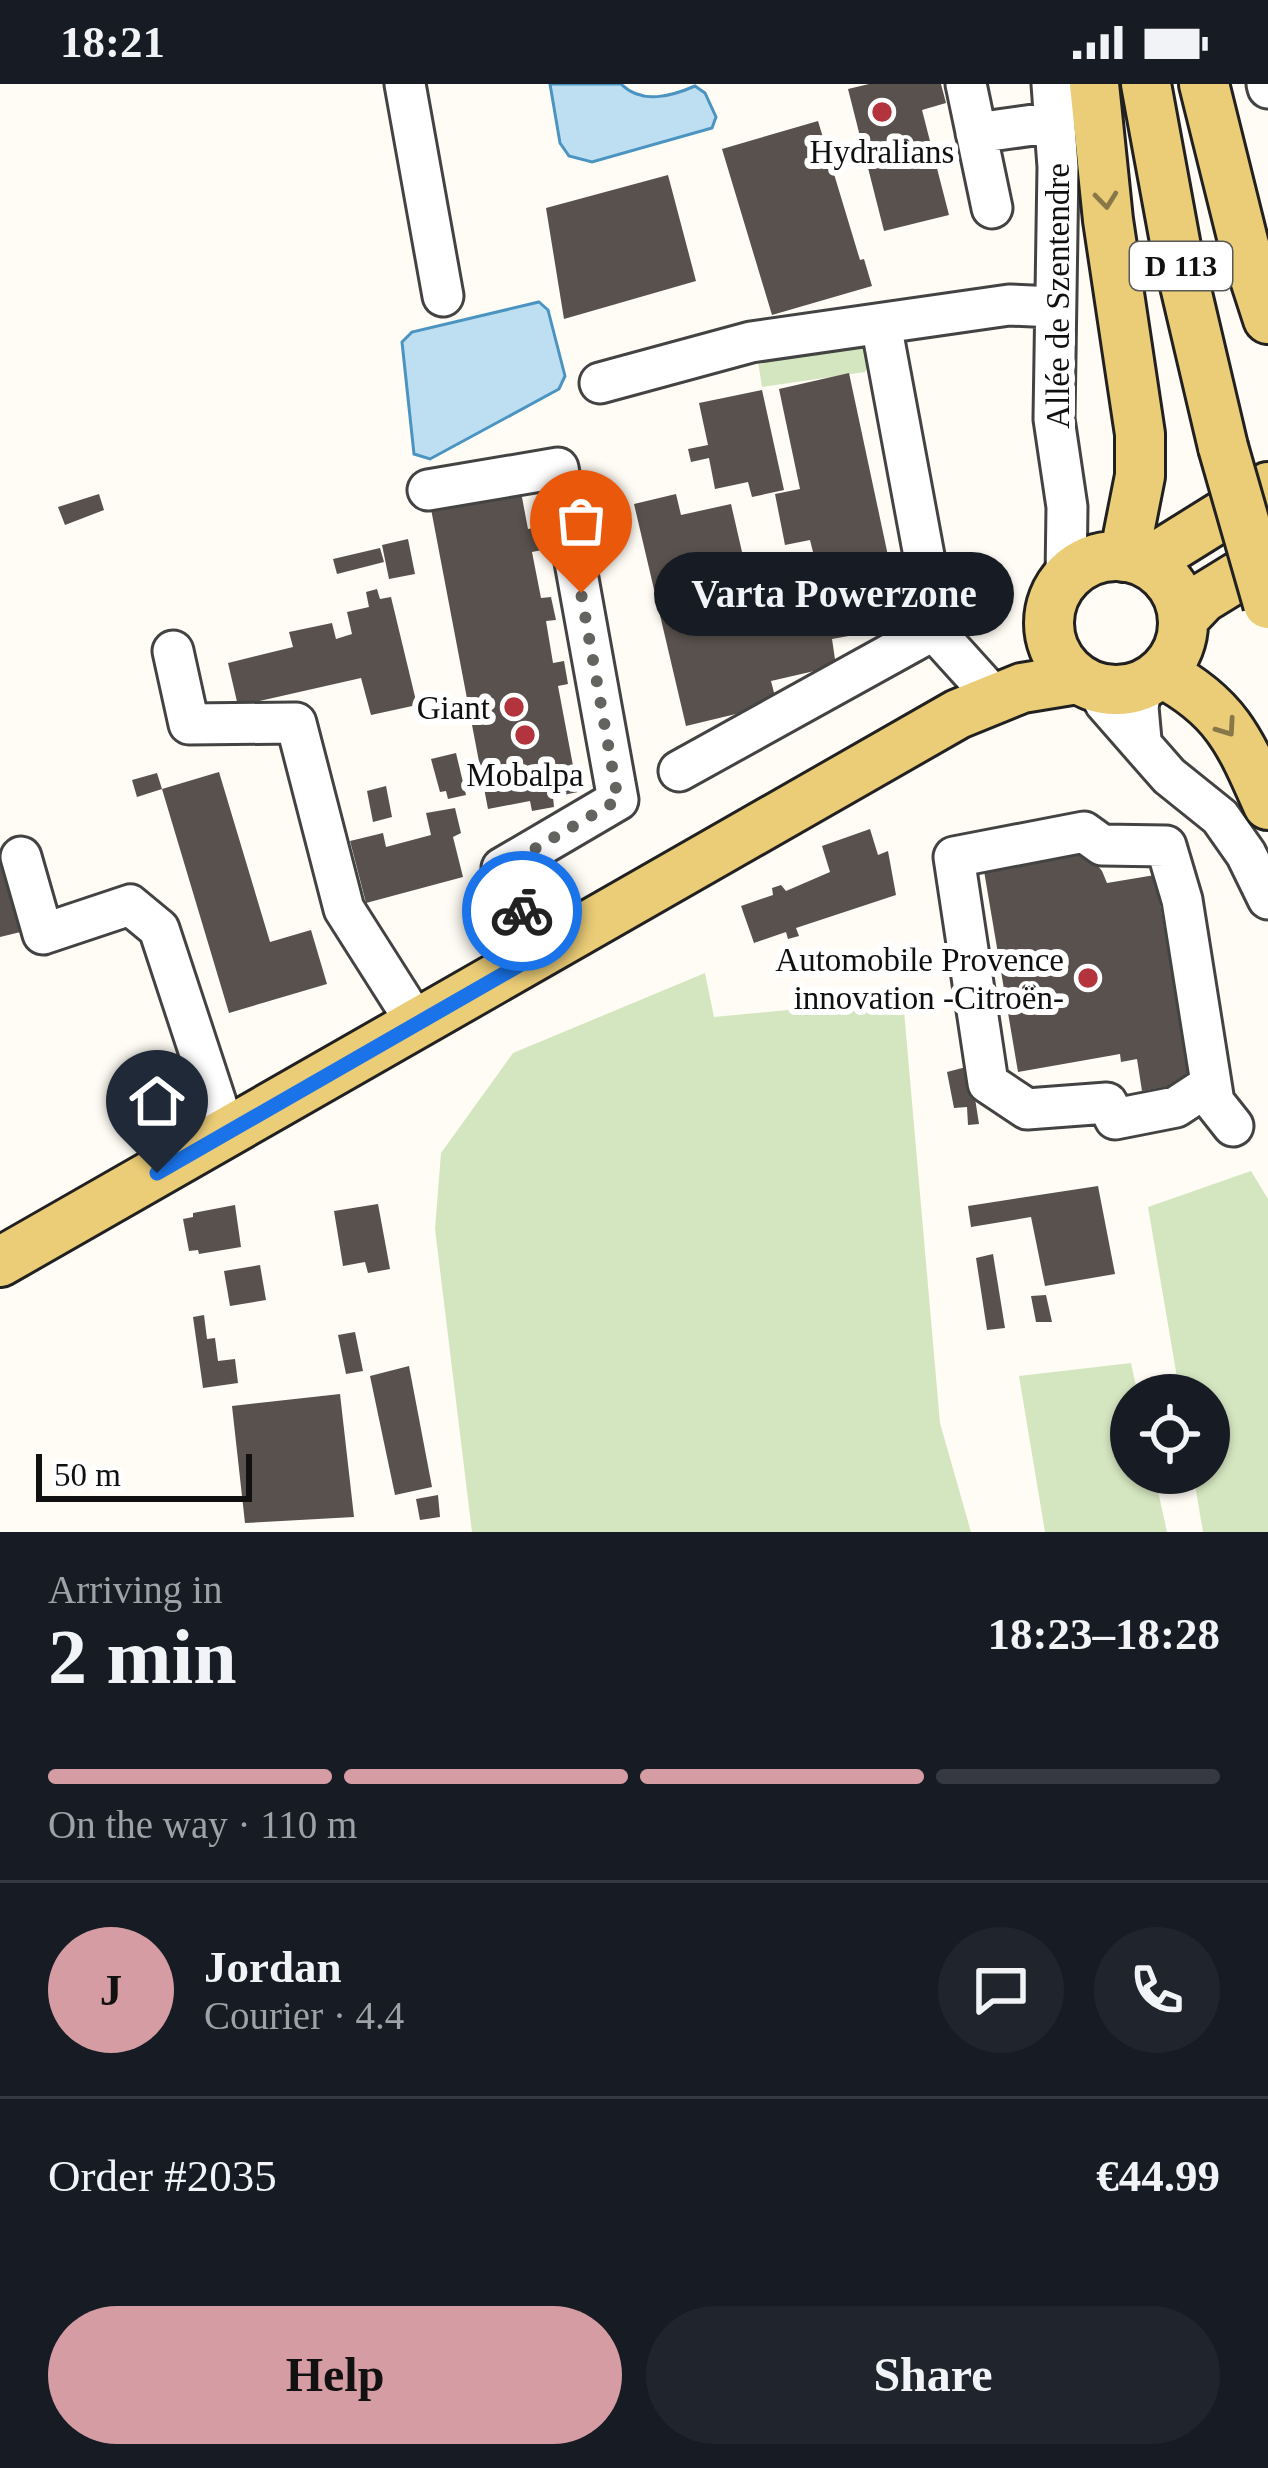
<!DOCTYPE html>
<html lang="en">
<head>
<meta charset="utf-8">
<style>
	body { margin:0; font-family:Georgia,serif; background:#20242c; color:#f1f3f6; height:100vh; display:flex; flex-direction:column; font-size:45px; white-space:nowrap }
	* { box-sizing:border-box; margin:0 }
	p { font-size:39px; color:#9ea1a6 }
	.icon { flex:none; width:66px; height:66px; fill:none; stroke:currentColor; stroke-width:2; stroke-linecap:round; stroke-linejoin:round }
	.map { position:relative; height:1448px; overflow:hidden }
	.sheet { display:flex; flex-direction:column; background:#171b24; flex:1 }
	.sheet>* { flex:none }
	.fabs { position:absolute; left:1110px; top:1290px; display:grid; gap:24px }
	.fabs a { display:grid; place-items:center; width:120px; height:120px; border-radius:50%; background:#171b24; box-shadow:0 3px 9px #0004; font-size:60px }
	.scale { position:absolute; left:36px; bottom:30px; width:216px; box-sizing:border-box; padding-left:12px; border:6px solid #101010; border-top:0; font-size:33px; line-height:42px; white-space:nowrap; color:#101010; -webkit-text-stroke:9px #fff; paint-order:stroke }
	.pin { position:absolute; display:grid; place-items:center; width:102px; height:102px; color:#fff; margin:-123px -51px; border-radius:50% 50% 50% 0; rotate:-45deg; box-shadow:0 0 12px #0007 }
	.pin .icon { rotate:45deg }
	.courier { position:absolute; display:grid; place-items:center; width:120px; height:120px; margin:-60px; border:9px solid #1a73e8; border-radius:50%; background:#fff; color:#222; box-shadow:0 3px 15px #0007 }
	.bubble { position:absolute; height:84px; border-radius:42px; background:#171b24; box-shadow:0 3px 9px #0004; font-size:39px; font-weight:700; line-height:84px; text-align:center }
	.summary em { font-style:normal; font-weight:700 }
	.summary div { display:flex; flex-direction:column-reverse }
	.summary { display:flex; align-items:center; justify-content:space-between; height:204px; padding:0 48px }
	h1 { font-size:78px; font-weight:700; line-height:90px }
	.bar { display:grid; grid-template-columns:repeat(4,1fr); gap:18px 12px; align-content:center; height:144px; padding:0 48px }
	.bar i { height:15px; border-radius:9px; background:#363941 }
	.bar .active { background:#d59da3 }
	.bar p { grid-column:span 4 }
	.line { display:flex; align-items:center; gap:30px; padding:0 48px; border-top:3px solid #363941 }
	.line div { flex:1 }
	.round { display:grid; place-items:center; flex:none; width:126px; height:126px; border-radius:63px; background:#20242c }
	.cta { display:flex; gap:24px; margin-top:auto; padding:24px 48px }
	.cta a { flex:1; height:138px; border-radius:72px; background:#d59da3; color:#111; font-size:48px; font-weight:700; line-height:138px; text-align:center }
	.cta a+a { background:#20242c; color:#f1f3f6 }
	.status { display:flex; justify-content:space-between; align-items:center; height:84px; padding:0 60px; background:#171b24; direction:ltr }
	.status svg { height:33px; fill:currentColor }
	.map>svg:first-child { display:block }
</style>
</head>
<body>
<div class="status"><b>18:21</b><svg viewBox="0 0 49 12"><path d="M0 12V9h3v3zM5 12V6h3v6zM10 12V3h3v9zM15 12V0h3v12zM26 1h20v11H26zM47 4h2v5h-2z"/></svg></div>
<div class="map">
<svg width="1268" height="1448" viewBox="0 0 1268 1448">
	<rect width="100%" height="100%" fill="#fefcf4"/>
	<!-- green -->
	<path fill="#d4e6c0" d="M864,255L868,283L865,288L762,303L757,271Z
		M705,889L714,933L903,915L940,1339L971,1448H472L435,1145L441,1069L513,969Z
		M1251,1087L1268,1115V1448H1203L1193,1389H1209V1311H1180L1148,1123Z
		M1131,1279L1138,1311H1131V1389H1154L1167,1448H1045L1019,1292Z"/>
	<!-- water -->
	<path fill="#bddff1" stroke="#4b94c1" stroke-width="3" d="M550,0H621C642,21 672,12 695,2L705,9L716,33L712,44L592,78L569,72L560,59Z
		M539,218L548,226L565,292L559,305L430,375L414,370L402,258L412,248Z"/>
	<!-- building -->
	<path fill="#58514d" d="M869,0H941L946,19L922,26L949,131L884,147L848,5Z
		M818,37L860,176L864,175L872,202L772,231L722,65Z
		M668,91L696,197L564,235L546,124Z
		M849,289L903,542L832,555L836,582L771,597L777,620L686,642L634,420L676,410L681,431L731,420L748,494L816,480L810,456L785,461L775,410L800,405L779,305Z
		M762,306L784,406L752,413L748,398L715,405L709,374L691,378L688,365L708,361L699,319Z
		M521,408L528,445L538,443L542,466L532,468L541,514L551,513L556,536L546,537L553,579L564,577L568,600L558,602L578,708L553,713L554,723L532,727L530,717L488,725L431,425Z
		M99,410L104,426L65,441L58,423Z
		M408,455L415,490L389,495L382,461Z
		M380,464L384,478L337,490L333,475Z
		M377,505L380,515L391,513L417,621L371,631L361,594L238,622L228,579L293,563L289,548L332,539L336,555L352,550L347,528L369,523L366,508Z
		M456,669L466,711L448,715L446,707L440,708L431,675Z
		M219,688L270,858L311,846L327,900L229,929L162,705Z
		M157,689L162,705L137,713L132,696Z
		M386,702L392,733L373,738L367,707Z
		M455,724L461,749L453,753L463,793L366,819L350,757L383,749L386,763L431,751L426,729Z
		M870,745L878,771L888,767L896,811L796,844L799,852L788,855L786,848L754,859L741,822L773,811L772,804L781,801L786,807L830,788L822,762Z
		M1065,762L1090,772L1102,787L1107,799L1155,791L1191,998L1142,1007L1137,975L1121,978L1120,970L1018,988L982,775Z
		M0,781L33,845L0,853Z
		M970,982L979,1040L968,1041L967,1023L954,1024L947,988Z
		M1098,1102L1115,1190L1045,1202L1031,1133L971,1143L968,1122Z
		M378,1120L390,1185L368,1189L365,1178L343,1182L334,1127Z
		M235,1121L241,1163L199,1170L198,1166L189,1167L183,1135L193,1133V1129Z
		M993,1170L1005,1244L987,1246L976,1174Z
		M260,1181L266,1216L230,1222L224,1187Z
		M1046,1211L1052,1238H1036L1031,1212Z
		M204,1231L207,1255L215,1254L218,1277L235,1275L238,1299L203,1304L193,1233Z
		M355,1248L363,1287L346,1290L338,1251Z
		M409,1282L432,1403L395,1411L370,1292Z
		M340,1310L354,1433L245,1439L232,1322Z
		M438,1411L440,1433L420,1436L416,1415Z"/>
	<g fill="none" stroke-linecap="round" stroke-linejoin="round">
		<defs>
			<path id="minor" d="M405,0L443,212
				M966,0L992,124
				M1052,0L1058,83L1054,335L1067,423L1066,494
				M1267,0L1268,4
				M976,49L1055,38
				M600,299L751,258L1009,221L1055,223
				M428,406L558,384L618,716L502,784L541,868
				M929,541L986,604
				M173,567L189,640L296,639L344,825L417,940
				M1097,604L1105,619L1169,692L1220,733L1246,770L1268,815
				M1141,656L1138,623L1142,602
				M679,687L923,552L935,531L881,240
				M21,773L43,850L130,821L159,845L226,1049
				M1211,1000L1176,1023L1115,1035L1107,1019L1027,1025L988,999L954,773L1084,748L1102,761L1166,762L1182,816L1214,1018L1233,1042"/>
			<path id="major" d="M1094,0L1108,136L1140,350V392L1124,473
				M1146,0L1176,163L1223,363
				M1204,0L1244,161L1268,235
				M1049 539a67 67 0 1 1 134 0a67 67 0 1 1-134 0Z
				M1146,479L1268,403
				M1184,534L1203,514L1268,474
				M1162,589C1226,623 1240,657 1268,721
				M0,1178L958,630L1022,604L1077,595"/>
		</defs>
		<!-- minor casing -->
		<use href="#minor" stroke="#434343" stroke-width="45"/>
		<!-- major casing -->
		<use href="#major" stroke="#212121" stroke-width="54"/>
		<!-- minor -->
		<use href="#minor" stroke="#fff" stroke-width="39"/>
		<!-- major -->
		<use href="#major" stroke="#ebcc77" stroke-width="48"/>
		<defs>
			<path id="major-bridge" d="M1223,363L1268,520"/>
		</defs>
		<!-- major-bridge casing -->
		<use href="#major-bridge" stroke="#212121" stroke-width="54" stroke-linecap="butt"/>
		<!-- major-bridge -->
		<use href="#major-bridge" stroke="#ebcc77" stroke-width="48"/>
	</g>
	<!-- one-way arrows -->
	<defs><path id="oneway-chevron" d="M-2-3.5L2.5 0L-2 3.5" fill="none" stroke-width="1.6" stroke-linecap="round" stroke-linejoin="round" transform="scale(3)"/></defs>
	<g stroke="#887749">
		<use href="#oneway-chevron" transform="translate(1106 116) rotate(84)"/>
		<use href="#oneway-chevron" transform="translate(1227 644) rotate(55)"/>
	</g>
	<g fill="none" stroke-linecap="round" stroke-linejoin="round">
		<!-- done -->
		<path stroke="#636360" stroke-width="12" stroke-dasharray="0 21.6" d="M522,827L502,784L618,716L581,509"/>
		<!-- route -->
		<path stroke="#1a73e8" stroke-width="15" d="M157,1089L542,868L522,827"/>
	</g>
	<!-- markers -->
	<g fill="#b3343d" stroke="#fff" stroke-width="4.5">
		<circle cx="882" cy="28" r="12"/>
		<circle cx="514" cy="623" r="12"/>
		<circle cx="525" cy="651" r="12"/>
		<circle cx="1088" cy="894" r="12"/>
	</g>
	<g text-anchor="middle" stroke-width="12" stroke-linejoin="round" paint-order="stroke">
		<!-- shield labels -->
		<rect fill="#fff" stroke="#585858" stroke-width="3" x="1130" y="158" width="102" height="48" rx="9"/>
		<g font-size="30" font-weight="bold" fill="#101010">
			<text x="1181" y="192">D 113</text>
		</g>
		<!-- poi labels -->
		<g font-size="33" fill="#101010" stroke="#fff">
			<text x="882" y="79">Hydralians</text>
			<text x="490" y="635" text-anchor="end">Giant</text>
			<text x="525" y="702">Mobalpa</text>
			<text x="1064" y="887" text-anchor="end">Automobile Provence<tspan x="1064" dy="38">innovation -Citroën-</tspan></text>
		</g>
		<!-- street labels -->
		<g font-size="33" fill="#101010" stroke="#fff">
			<text transform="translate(1057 212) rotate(-90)" y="12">Allée de Szentendre</text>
		</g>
	</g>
</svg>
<div class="fabs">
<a><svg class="icon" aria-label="locate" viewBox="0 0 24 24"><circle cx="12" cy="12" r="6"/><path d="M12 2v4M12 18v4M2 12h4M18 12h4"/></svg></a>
</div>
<div class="scale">50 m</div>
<div class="pin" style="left:581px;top:509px;background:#ea580c"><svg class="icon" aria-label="bag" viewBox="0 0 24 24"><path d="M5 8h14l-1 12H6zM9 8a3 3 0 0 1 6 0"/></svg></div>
<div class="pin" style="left:157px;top:1089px;background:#1f2937"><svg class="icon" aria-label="home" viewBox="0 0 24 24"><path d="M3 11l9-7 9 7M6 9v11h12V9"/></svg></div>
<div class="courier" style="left:522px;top:827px"><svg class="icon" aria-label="bike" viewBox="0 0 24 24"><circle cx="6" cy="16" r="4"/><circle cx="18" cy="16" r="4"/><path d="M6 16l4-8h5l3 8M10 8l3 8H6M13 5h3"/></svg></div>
<div class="bubble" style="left:654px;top:468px;width:360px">Varta Powerzone</div>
</div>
<section class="sheet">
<div class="summary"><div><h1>2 min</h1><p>Arriving in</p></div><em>18:23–18:28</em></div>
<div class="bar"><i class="active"></i><i class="active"></i><i class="active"></i><i></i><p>On the way · 110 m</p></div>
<div class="line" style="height:216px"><b class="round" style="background:#d59da3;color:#111">J</b><div><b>Jordan</b><p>Courier · 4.4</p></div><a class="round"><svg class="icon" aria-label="chat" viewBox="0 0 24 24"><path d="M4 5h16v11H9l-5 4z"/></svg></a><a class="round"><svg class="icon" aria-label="phone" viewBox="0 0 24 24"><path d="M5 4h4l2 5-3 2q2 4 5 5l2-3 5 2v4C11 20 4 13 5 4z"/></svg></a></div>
<div class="line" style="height:156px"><div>Order #2035</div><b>€44.99</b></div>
<div class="cta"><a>Help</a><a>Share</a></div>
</section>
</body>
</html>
